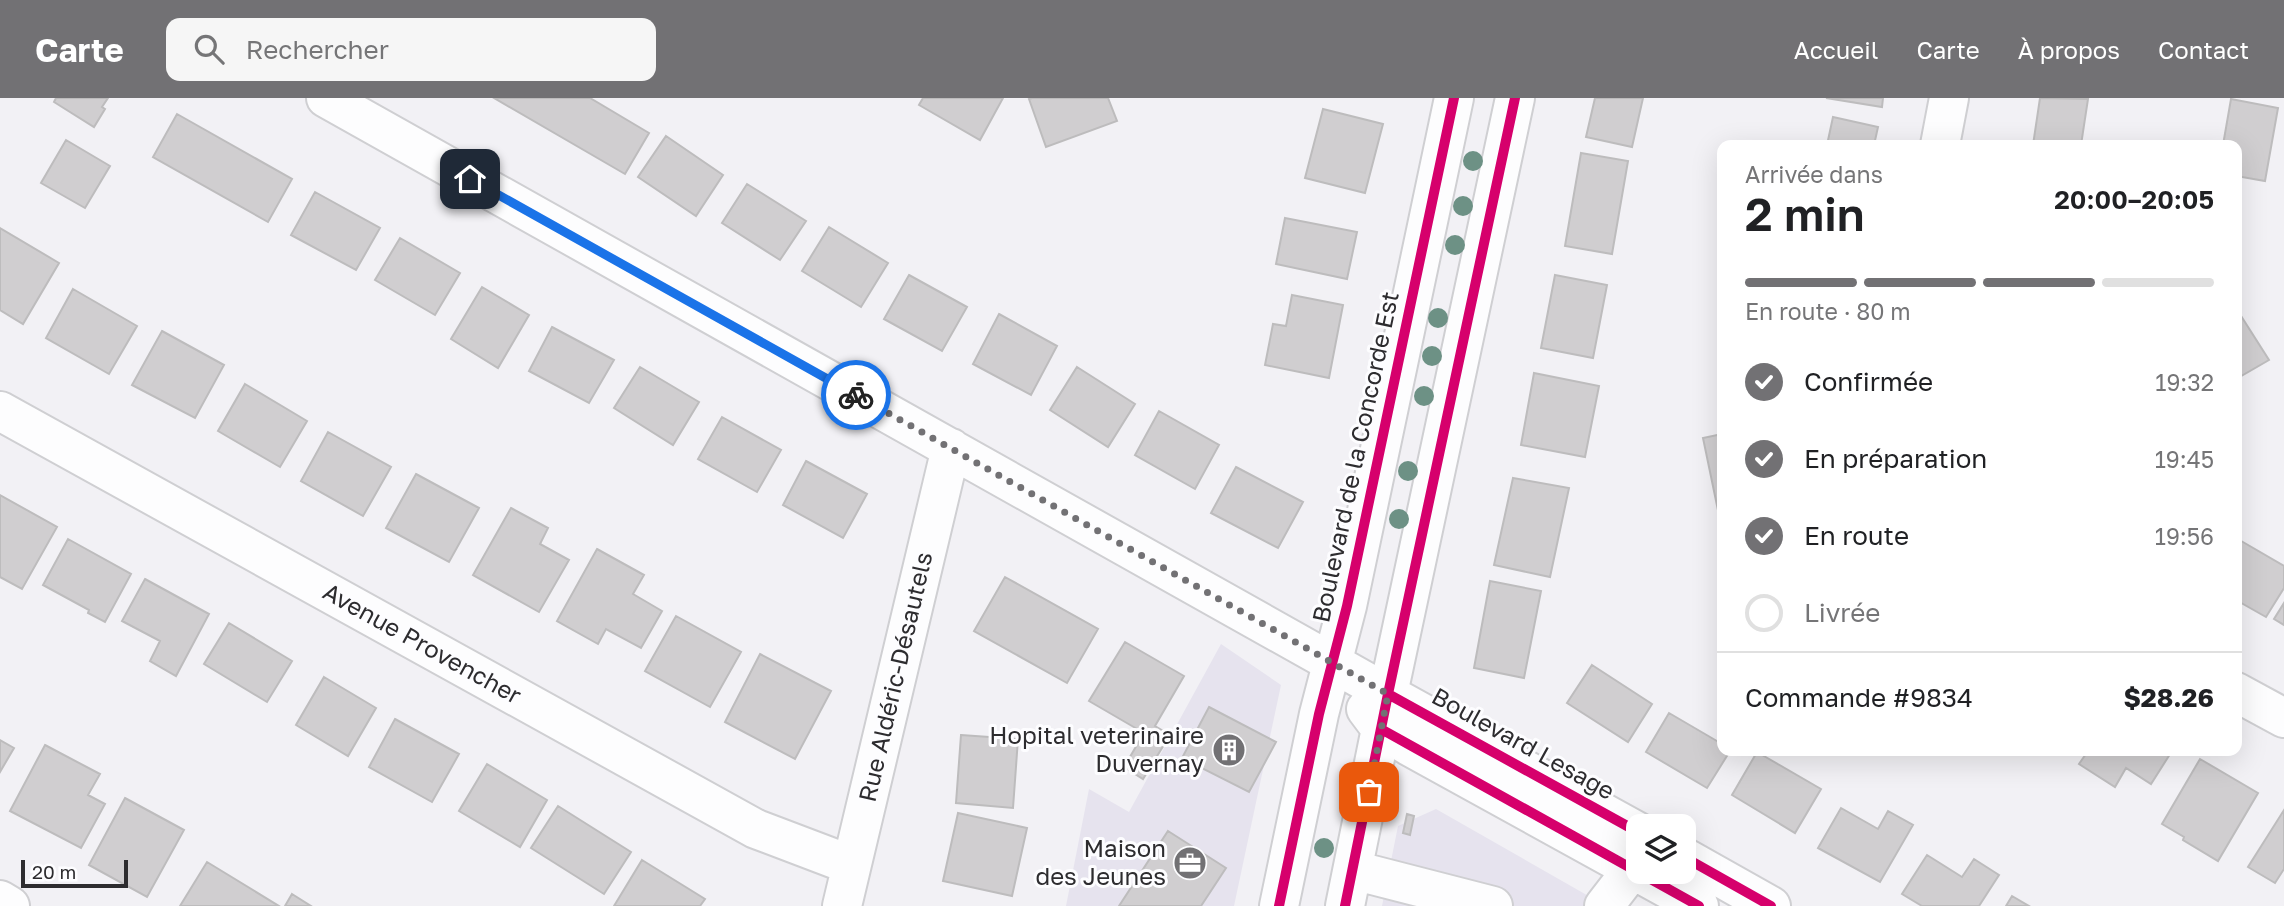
<!DOCTYPE html>
<html lang="fr">
<head>
<meta charset="utf-8">
<style>
	body { margin:0; font-family:"Golos Text",sans-serif; background:#f6f6f6; color:#202124; height:100vh; display:flex; flex-direction:column; font-size:26px; white-space:nowrap }
	* { box-sizing:border-box; margin:0 }
	p { font-size:23px; color:#757577 }
	.icon { flex:none; width:38px; height:38px; fill:none; stroke:currentColor; stroke-width:2; stroke-linecap:round; stroke-linejoin:round }
	.map { position:relative; flex:1; overflow:hidden }
	.side { position:absolute; left:1717px; top:42px; width:525px; height:616px; display:flex; flex-direction:column; background:#fff; border-radius:14px; box-shadow:0 7px 28px #0002 }
	.side>* { flex:none }
	.tools { position:absolute; left:1626px; top:716px; display:grid; gap:14px }
	.tools a { display:grid; place-items:center; width:70px; height:70px; border-radius:14px; background:#fff; box-shadow:0 7px 28px #0002; font-size:35px }
	.scale { position:absolute; left:21px; bottom:18px; width:107px; box-sizing:border-box; padding-left:7px; border:4px solid #2d2c2f; border-top:0; font-size:19px; line-height:24px; white-space:nowrap; color:#2d2c2f; -webkit-text-stroke:5px #fdfdff; paint-order:stroke }
	.pin { position:absolute; display:grid; place-items:center; width:60px; height:60px; color:#fff; margin:-30px; border-radius:14px; box-shadow:0 4px 10px #0006 }
	.courier { position:absolute; display:grid; place-items:center; width:70px; height:70px; margin:-35px; border:5px solid #1a73e8; border-radius:50%; background:#fff; color:#222; box-shadow:0 2px 9px #0007 }
	.head em { font-style:normal; font-weight:600 }
	.head div { display:flex; flex-direction:column-reverse }
	.head { display:flex; align-items:center; justify-content:space-between; height:119px; padding:0 28px }
	h1 { font-size:46px; font-weight:600; line-height:52px }
	.bar { display:grid; grid-template-columns:repeat(4,1fr); gap:10px 7px; align-content:center; height:84px; padding:0 28px }
	.bar i { height:9px; border-radius:5px; background:#e0e0e0 }
	.bar .current { background:#727174 }
	.bar p { grid-column:span 4 }
	.line { display:flex; align-items:center; gap:18px; padding:0 28px; border-top:2px solid #e0e0e0 }
	.line div { flex:1 }
	ol { padding:0 28px; list-style:none }
	li { display:flex; align-items:center; gap:21px; height:77px }
	li p { margin-inline-start:auto }
	li .icon { padding:7px; border-radius:50%; background:#727174; color:#fff; stroke-width:4 }
	li:last-child { color:#757577 }
	li i { width:38px; height:38px; border:4px solid #e0e0e0; border-radius:50% }
	header { display:flex; align-items:center; gap:42px; box-sizing:border-box; height:98px; padding:0 35px; background:#727174; color:#fff }
	header strong { font-size:33px }
	nav { display:flex; gap:38px; margin-inline-start:auto; font-size:24px }
	.search { width:490px; height:63px; background:#f6f6f6; display:flex; align-items:center; gap:18px; box-sizing:border-box; padding:0 24px; border-radius:14px; color:#757577; font-size:26px }
	.map>svg:first-child { display:block }
</style>
</head>
<body>
<header>
<strong>Carte</strong>
<div class="search"><svg class="icon" aria-label="search" viewBox="0 0 24 24"><circle cx="10" cy="10" r="6"/><path d="M15 15l6 6"/></svg>Rechercher</div>
<nav><a>Accueil</a><a>Carte</a><a>À propos</a><a>Contact</a></nav>
</header>
<div class="map">
<svg width="2284" height="808" viewBox="0 0 2284 808">
	<rect width="100%" height="100%" fill="#f2f1f5"/>
	<!-- built -->
	<path fill="#e6e3ee" d="M1221,546L1281,587L1234,808H1066L1089,691L1129,714Z
		M1436,711L1606,808H1382L1398,728Z"/>
	<!-- building -->
	<path fill="#d0ced0" stroke="#bdbcbd" stroke-width="2" d="M56,0H108L102,9L105,11L94,29L54,4Z
		M494,0H590L649,35L625,76Z
		M923,0H1003L980,42L919,7Z
		M1032,0H1108L1117,23L1046,49L1029,1Z
		M1595,0H1643L1632,49L1586,39Z
		M1826,0H1883L1882,9Z
		M2040,0L2088,1L2081,47H2033Z
		M2231,1L2278,10L2265,83L2236,78V47H2223Z
		M1323,11L1383,26L1365,95L1305,80Z
		M177,16L292,81L268,124L153,59Z
		M1833,19L1878,29L1874,47H1827Z
		M666,38L723,77L696,118L638,79Z
		M66,42L110,68L85,110L41,85Z
		M1581,55L1628,63L1612,156L1565,148Z
		M747,86L806,123L780,162L722,125Z
		M315,94L380,130L356,172L291,137Z
		M1285,120L1357,134L1347,181L1276,166Z
		M829,129L888,165L861,209L802,173Z
		M0,130L59,165L23,226L0,212Z
		M400,140L460,175L435,217L375,182Z
		M909,177L967,209L942,253L884,221Z
		M1555,177L1607,187L1593,260L1541,250Z
		M482,189L529,217L498,270L451,241Z
		M73,191L137,228L109,276L46,240Z
		M1292,197L1343,207L1329,280L1265,267L1273,226L1286,228Z
		M2236,210L2269,262L2236,281Z
		M999,216L1057,248L1031,297L973,266Z
		M552,229L614,262L589,305L529,273Z
		M162,233L224,267L195,320L132,287Z
		M640,269L699,304L673,347L614,310Z
		M1077,269L1135,306L1108,349L1050,312Z
		M1534,275L1599,288L1585,359L1521,347Z
		M245,286L307,323L280,369L218,333Z
		M1159,313L1219,347L1195,391L1135,357Z
		M722,319L781,352L757,394L698,361Z
		M328,334L391,369L363,418L301,383Z
		M1722,336V421L1720,422L1703,340Z
		M806,363L867,396L843,440L783,407Z
		M1236,369L1303,404L1278,450L1211,415Z
		M416,376L479,410L449,464L386,430Z
		M1513,380L1569,390L1550,479L1494,467Z
		M0,397L57,429L22,491L0,479Z
		M511,410L548,430L540,446L569,462L539,514L473,477Z
		M2236,440L2284,468V490L2266,519L2236,502Z
		M68,441L131,476L105,524L88,515L89,512L43,487Z
		M597,451L644,477L633,496L662,513L641,550L606,531L598,546L557,523Z
		M1005,479L1098,531L1067,585L974,533Z
		M145,481L209,516L176,578L150,563L160,543L122,523Z
		M1490,483L1541,493L1524,580L1474,570Z
		M2284,505V527L2274,521Z
		M676,518L741,554L710,609L645,573Z
		M229,525L292,563L267,604L204,566Z
		M1125,544L1184,578L1155,628L1170,637L1143,681L1124,669L1144,635L1089,603Z
		M760,556L831,593L795,661L725,624Z
		M1592,567L1652,606L1628,644L1567,605Z
		M324,579L376,610L348,658L296,627Z
		M1209,609L1276,644L1249,694L1182,660Z
		M1669,615L1722,646V653H1730L1707,690L1646,654Z
		M395,621L459,656L432,704L369,669Z
		M961,637L1018,641L1013,710L956,705Z
		M0,642L14,650L0,674Z
		M45,647L100,676L88,697L105,706L81,750L10,713Z
		M2088,653H2172L2151,686L2126,670L2115,689L2079,666Z
		M1757,654L1821,691L1795,735L1732,697Z
		M2200,661L2258,695L2218,763L2183,742L2184,739L2162,726Z
		M487,666L547,702L520,749L459,713Z
		M125,700L184,732L147,799L89,767Z
		M558,708L631,754L604,796L531,750Z
		M1841,710L1878,731L1888,713L1913,727L1880,784L1818,750Z
		M2284,712V771L2275,785L2248,769Z
		M958,715L1027,730L1012,798L943,783Z
		M1407,716L1414,718L1410,737L1403,735Z
		M1168,733L1226,770L1201,808H1119Z
		M1927,757L1962,779L1974,761L1999,777L1979,808H1922L1902,796Z
		M642,762L705,801L700,808H614Z
		M207,764L279,808H180Z
		M292,796L311,808H285Z
		M2012,798L2029,808H2006Z"/>
	<g fill="none" stroke-linecap="round" stroke-linejoin="round">
		<defs>
			<path id="minor" d="M326,0L1388,596L1638,734
				M1940,47L1949,0
				M0,313L756,731L851,767
				M2236,594L2284,620
				M1366,611L1381,631L1409,648L1699,808
				M1684,759L1771,808
				M1353,772L1493,808
				M0,802L10,808
				M842,808L951,350
				M1279,808L1319,616L1347,508L1454,0
				M1345,808L1388,596L1515,0
				M1604,808L1638,764"/>
		</defs>
		<!-- minor casing -->
		<use href="#minor" stroke="#cfcfd2" stroke-width="42"/>
		<!-- minor -->
		<use href="#minor" stroke="#fdfdfe" stroke-width="38"/>
		<defs>
			<path id="cycleway" d="M1388,596L1638,734
				M1381,631L1699,808
				M1684,759L1771,808
				M1279,808L1319,616L1347,508L1454,0
				M1345,808L1388,596L1515,0"/>
		</defs>
		<!-- cycleway casing -->
		<use href="#cycleway" stroke="#fdfdff" stroke-width="15"/>
		<!-- cycleway -->
		<use href="#cycleway" stroke="#d6006c" stroke-width="10"/>
	</g>
	<!-- trees -->
	<g fill="#6d9185">
		<circle cx="1473" cy="63" r="10"/>
		<circle cx="1463" cy="108" r="10"/>
		<circle cx="1455" cy="147" r="10"/>
		<circle cx="1438" cy="220" r="10"/>
		<circle cx="1432" cy="258" r="10"/>
		<circle cx="1424" cy="298" r="10"/>
		<circle cx="1408" cy="373" r="10"/>
		<circle cx="1399" cy="421" r="10"/>
		<circle cx="1324" cy="750" r="10"/>
	</g>
	<g fill="none" stroke-linecap="round" stroke-linejoin="round">
		<!-- done -->
		<path stroke="#727174" stroke-width="7" stroke-dasharray="0 12.6" d="M856,297L1388,596L1369,694"/>
		<!-- route -->
		<path stroke="#1a73e8" stroke-width="9" d="M470,81L856,297"/>
	</g>
	<!-- icons -->
	<defs>
		<symbol id="building-disc" viewBox="-11 -11 22 22"><circle r="9.5" fill="#727174" stroke="#fdfdff"/><path d="M-4-6H4V6H1V3H-1V6H-4ZM-2.5-4.3h1.7v1.8h-1.7ZM.8-4.3h1.7v1.8H.8ZM-2.5-1h1.7V.8h-1.7ZM.8-1h1.7V.8H.8Z" fill="#fff"/></symbol>
		<symbol id="office-disc" viewBox="-11 -11 22 22"><circle r="9.5" fill="#727174" stroke="#fdfdff"/><path d="M-6-3h4V-5.5h4V-3h4V5H-6ZM-1-4.5V-3h2v-1.5ZM-6 0V1H6V0Z" fill="#fff"/></symbol>
	</defs>
	<g fill-rule="evenodd">
		<use href="#building-disc" x="1210" y="633" width="38" height="38"/>
		<use href="#office-disc" x="1171" y="746" width="38" height="38"/>
	</g>
	<g text-anchor="middle" stroke-width="6" stroke-linejoin="round" paint-order="stroke">
		<!-- street labels -->
		<g font-size="24" fill="#2d2c2f" stroke="#fdfdff">
			<text transform="translate(1356 359) rotate(-78)" y="8">Boulevard de la Concorde Est</text>
			<text transform="translate(422 546) rotate(29)" y="8">Avenue Provencher</text>
			<text transform="translate(896 579) rotate(-77)" y="8">Rue Aldéric-Désautels</text>
			<text transform="translate(1523 646) rotate(29)" y="8">Boulevard Lesage</text>
		</g>
		<!-- poi labels -->
		<g font-size="24" fill="#2d2c2f" stroke="#fdfdff" text-anchor="end">
			<text x="1204" y="646">Hopital veterinaire<tspan x="1204" dy="28">Duvernay</tspan></text>
			<text x="1166" y="759">Maison<tspan x="1166" dy="28">des Jeunes</tspan></text>
		</g>
	</g>
</svg>
<div class="tools">
<a><svg class="icon" aria-label="layers" viewBox="0 0 24 24"><path d="M12 4l9 5-9 5-9-5zM3 14l9 5 9-5"/></svg></a>
</div>
<div class="scale">20 m</div>
<div class="pin" style="left:1369px;top:694px;background:#ea580c"><svg class="icon" aria-label="bag" viewBox="0 0 24 24"><path d="M5 8h14l-1 12H6zM9 8a3 3 0 0 1 6 0"/></svg></div>
<div class="pin" style="left:470px;top:81px;background:#1f2937"><svg class="icon" aria-label="home" viewBox="0 0 24 24"><path d="M3 11l9-7 9 7M6 9v11h12V9"/></svg></div>
<div class="courier" style="left:856px;top:297px"><svg class="icon" aria-label="bike" viewBox="0 0 24 24"><circle cx="6" cy="16" r="4"/><circle cx="18" cy="16" r="4"/><path d="M6 16l4-8h5l3 8M10 8l3 8H6M13 5h3"/></svg></div>
<section class="side">
<div class="head"><div><h1>2 min</h1><p>Arrivée dans</p></div><em>20:00–20:05</em></div>
<div class="bar"><i class="current"></i><i class="current"></i><i class="current"></i><i></i><p>En route · 80 m</p></div>
<ol>
<li><svg class="icon" aria-label="check" viewBox="0 0 24 24"><path d="M5 12l5 5 9-10"/></svg>Confirmée<p>19:32</p></li>
<li><svg class="icon" aria-label="check" viewBox="0 0 24 24"><path d="M5 12l5 5 9-10"/></svg>En préparation<p>19:45</p></li>
<li><svg class="icon" aria-label="check" viewBox="0 0 24 24"><path d="M5 12l5 5 9-10"/></svg>En route<p>19:56</p></li>
<li><i></i>Livrée</li>
</ol>
<div class="line" style="height:91px"><div>Commande #9834</div><b>$28.26</b></div>
</section>
</div>
</body>
</html>
